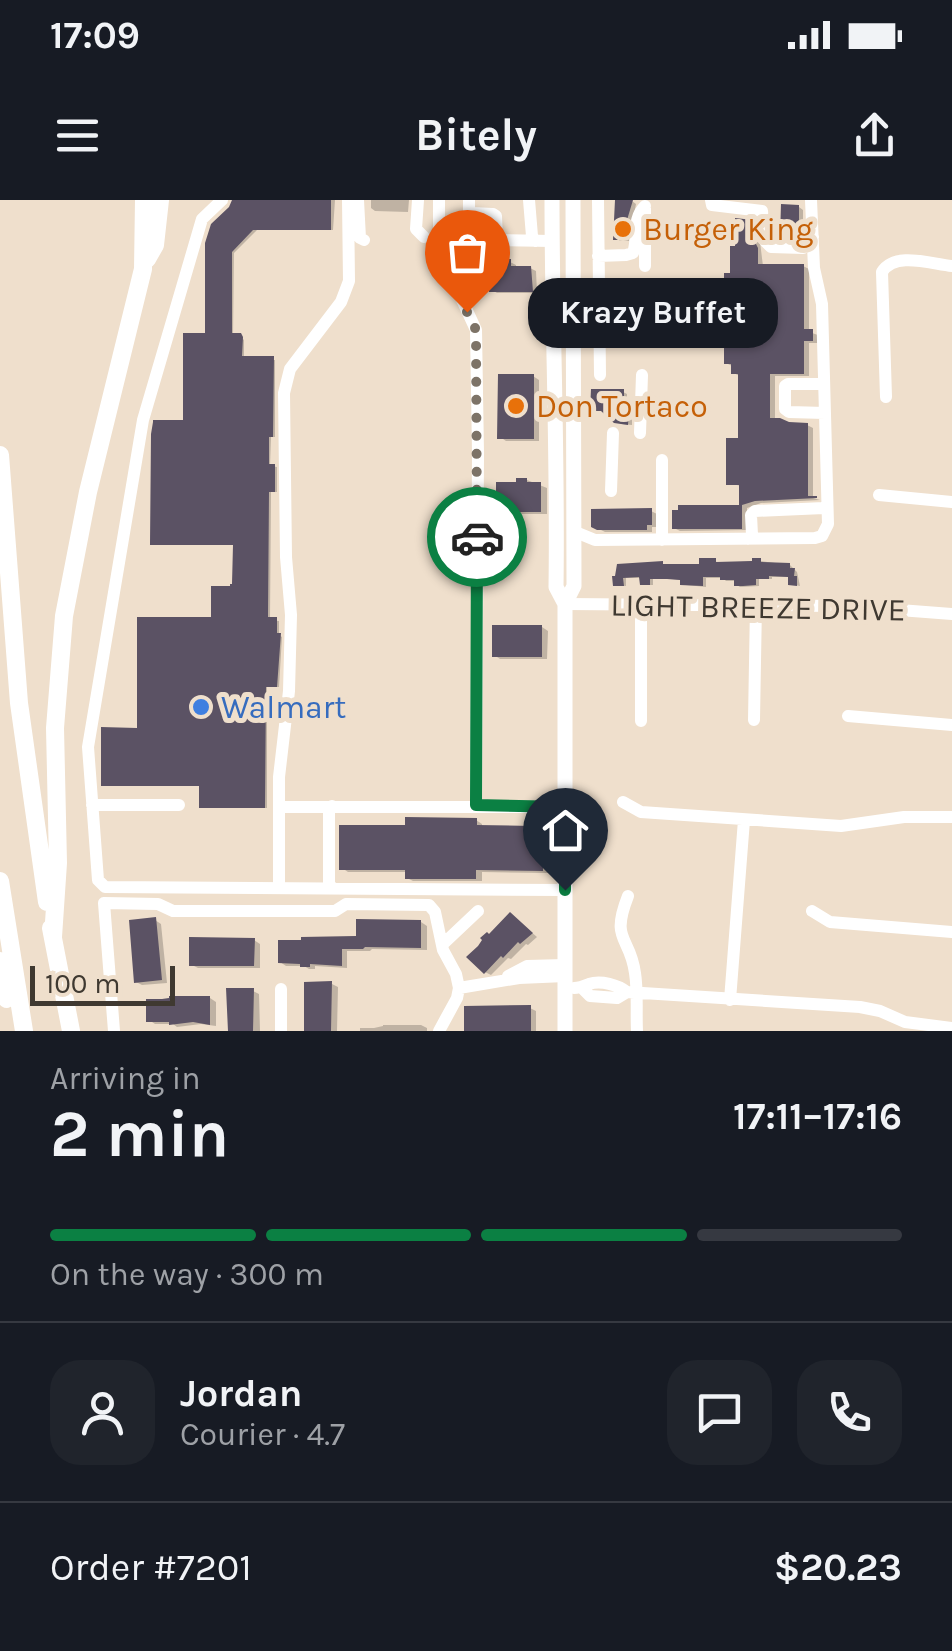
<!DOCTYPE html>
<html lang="en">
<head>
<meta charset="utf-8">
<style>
	body { margin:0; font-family:Karla,sans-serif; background:#20242c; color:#f1f3f6; height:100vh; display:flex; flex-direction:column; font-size:38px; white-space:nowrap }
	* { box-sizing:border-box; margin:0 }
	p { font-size:32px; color:#9ea1a6 }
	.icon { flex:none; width:55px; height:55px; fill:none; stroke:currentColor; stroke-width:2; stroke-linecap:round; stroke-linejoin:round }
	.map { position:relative; height:831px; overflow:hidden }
	.sheet { display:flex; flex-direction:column; background:#171b24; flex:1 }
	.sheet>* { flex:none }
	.scale { position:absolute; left:30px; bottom:25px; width:145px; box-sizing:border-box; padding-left:10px; border:5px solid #3f3931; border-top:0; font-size:28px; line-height:35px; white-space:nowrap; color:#3f3931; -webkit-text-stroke:8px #efdfcc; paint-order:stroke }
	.pin { position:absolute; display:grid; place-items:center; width:85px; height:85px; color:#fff; margin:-102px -42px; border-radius:50% 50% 50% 0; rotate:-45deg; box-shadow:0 0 10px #0007 }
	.pin .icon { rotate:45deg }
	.courier { position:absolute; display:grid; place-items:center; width:100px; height:100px; margin:-50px; border:8px solid #0b8043; border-radius:50%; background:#fff; color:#222; box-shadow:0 2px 12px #0007 }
	.bubble { position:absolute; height:70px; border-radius:30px; background:#171b24; box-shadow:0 2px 8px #0004; font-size:32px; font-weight:700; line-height:70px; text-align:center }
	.head em { font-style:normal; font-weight:700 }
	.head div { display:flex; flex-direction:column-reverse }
	.head { display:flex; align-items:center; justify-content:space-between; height:170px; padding:0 50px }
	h1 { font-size:65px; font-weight:700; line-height:75px }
	.bar { display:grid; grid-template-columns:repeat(4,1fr); gap:15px 10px; align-content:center; height:120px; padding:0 50px }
	.bar i { height:12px; border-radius:8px; background:#363941 }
	.bar .active { background:#0b8043 }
	.bar p { grid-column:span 4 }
	.line { display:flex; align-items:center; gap:25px; padding:0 50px; border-top:2px solid #363941 }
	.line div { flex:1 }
	.round { display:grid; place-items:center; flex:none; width:105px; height:105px; border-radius:30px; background:#20242c }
	.status { display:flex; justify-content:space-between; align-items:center; height:70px; padding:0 50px; background:#171b24; direction:ltr }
	.status svg { height:28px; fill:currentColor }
	header { display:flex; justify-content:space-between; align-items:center; height:130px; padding:0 50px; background:#171b24; font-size:45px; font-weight:700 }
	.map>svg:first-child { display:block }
</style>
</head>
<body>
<div class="status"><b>17:09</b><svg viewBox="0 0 49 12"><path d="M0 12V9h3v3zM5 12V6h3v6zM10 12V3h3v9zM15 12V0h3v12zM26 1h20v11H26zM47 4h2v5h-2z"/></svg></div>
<header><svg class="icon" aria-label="menu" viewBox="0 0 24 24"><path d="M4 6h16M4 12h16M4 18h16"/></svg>Bitely<svg class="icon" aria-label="share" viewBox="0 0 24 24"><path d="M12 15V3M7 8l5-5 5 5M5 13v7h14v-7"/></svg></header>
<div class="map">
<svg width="952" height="831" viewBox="0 0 952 831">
	<rect width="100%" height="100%" fill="#efdfcc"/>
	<!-- shadow -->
	<path fill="#0003" d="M234,0H335L333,30H257L234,53L233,136H240L244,140V158L275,160V237H271L270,266L277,267V292H271L270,420L279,421V435L282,437L279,487H267V608L204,607L202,586H106L139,530L232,389L235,345L185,223L207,136Z
		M371,0H409L408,12L375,11L371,8Z
		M632,1L636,4L629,41H620L616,38Z
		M799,7L803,10V38H787L783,35Z
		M752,22L758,26L763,66H803L809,69V132L818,135V143H809V176H775V221L807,225L813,228V298L820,300L761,303L747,308V330L680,331L674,328L741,308V286L729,283L741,241V177L734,173L732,166L726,163L733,75L738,49Z
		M486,26L491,29L496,62H510L516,65V68H530L536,71L537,93H497L492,90V84L486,81L491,71L485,56L464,55L459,52Z
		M533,176L539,180V241H506L500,237Z
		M623,192L627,194V209L632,214V225L621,224L606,212L593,209Z
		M527,280L547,288V314H504L498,311L518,284Z
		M651,311L657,314V327H652V332H605L593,326Z
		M715,361L719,363L761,361L790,365L797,372L800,386L790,384V377H772V379H759V386L740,387L737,385L736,381H726L723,378H706V387L686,385L683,380L672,379H653V385H646L642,384V378H626V386L615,385V378L701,366Z
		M542,427L548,431L547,459H500L494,455Z
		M476,620L482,624V628H535L542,624L548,628V673L482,672V681H413L407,678V672H348L342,668L407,628Z
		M516,719L537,737L528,745L526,744L511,759L508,758L491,775L485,772Z
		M155,720L161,724L167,783L142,785L136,782Z
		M421,722L427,726V750L372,749L370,751H347V768L315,766V769H309L304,766H286L280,762Z
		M254,740L260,744V768H198L192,765Z
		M332,784L338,787L337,831H306Z
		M253,791L259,794L260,831H228Z
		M210,798L216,802V826L201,824L177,827L173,824H155L149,820Z
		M530,808L536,811V831H467Z
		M383,825H421L427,828V831H360V828H374L383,826Z"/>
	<!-- building -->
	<path fill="#5b5264" d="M232,0H331V30H253L232,52V133H241L243,137L242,156H274L273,237H269V264H275V292H269L268,417H277V433H281L277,487H266L265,608H199V586H101V527L137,528V417H211V386H230V384H232L233,345H150L151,234L153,222V220H183V133H205V43L211,24L229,7Z
		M615,0H633L627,20L625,40H613Z
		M781,4L799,5V37H780Z
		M735,18L753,20L755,42L758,48V64H804V129H813V141H804V174H770V218H780L789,222L808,223V296H817V298L755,301L742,305V329H672V310H678V305H739V285H726V238H738V174H731V164H724V73H730V46H735Z
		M457,23L486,24L487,38L491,46V59H511V66H531L533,92H489V82H483L488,71L483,63V54H456Z
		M498,174H534V239H497Z
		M591,189H624V205L629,209L628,225L614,223L601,211H590Z
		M516,278H527V282H541V312H496V282H516Z
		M652,308V325H647V330H597L591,327V309Z
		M699,358H716V362L752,361V358H761V362L790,363V368H795L794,376H797V386L788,385V377L769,376V379H756V385L743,386H734V380H720V377H703V386L680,385V380L667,379H650V385H640L639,377L623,378L624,386H613L612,376H615L617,364L663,361V364H699Z
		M492,425H542V457H492Z
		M405,617L477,618V625L532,626V621H543V671L476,670V679H405V670H339V625H405Z
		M510,712L533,733L520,744L518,742L503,758L501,756L484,774L466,757L478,746L482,740L480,738L487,732L489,734Z
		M156,717L162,780L134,783L129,720Z
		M356,719L421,720V748L365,747L363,749H342V766L310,764V767H300V764L278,763V740H301V737L356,736Z
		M189,737L255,738L254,766H189Z
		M332,781L331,831H304V782Z
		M226,788H254L253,831H228Z
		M169,796H210V825L193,822L169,825V822H146V799H162L169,798Z
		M531,805V831H464V806Z"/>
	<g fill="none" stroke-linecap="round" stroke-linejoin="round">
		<!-- minor -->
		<path stroke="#fff" stroke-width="12" d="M222,0L202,19L143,220L88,547L98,680L105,687L565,690
			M358,0L360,38L364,40
			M418,0L416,29L424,37
			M439,0V50L476,130L478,253L476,605
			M469,0V10L472,13L493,14L496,16L497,38L499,40L552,41
			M529,0L532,36L535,41
			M598,0L600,175
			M711,0L712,5L762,11L765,41L771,47L803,48L813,37
			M598,56L626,55L633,53C639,36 631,20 645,6
			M645,66V8
			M449,72H478
			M824,184H788L785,186V209L789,212L825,213
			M886,197L882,72C895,51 931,64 952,66
			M640,233L642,175
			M662,260V340
			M611,291L613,233
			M879,295L952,302
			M573,331L595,340L815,338L822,336L828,324L822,104L814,68L811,0
			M748,339L752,335L751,315L755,311L824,308L827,304
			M565,404L847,406L952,414
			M848,516L952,525
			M754,520L756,404
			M641,521V403
			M623,602L641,612L841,626L904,617H952
			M92,605H179
			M332,606L329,609V685L333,688
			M279,607H565
			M279,688V577L289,491L291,415L286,357L284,193L290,169L341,102L349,81L348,0
			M628,696C610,742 630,735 635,773C638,792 636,812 637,831
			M812,711L830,722L952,732
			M442,745L478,711
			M508,776L527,766L565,765
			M459,788L519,778L565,776
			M574,788C579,788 584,786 589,784C601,780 618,785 627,792
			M582,788L590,796L617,798L627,792L860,807L880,811L905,822L952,828
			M730,800L744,620
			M114,831L104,703L158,704L173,711H335L346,704L429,705L435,712L443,750L456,774L459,788L457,798L439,831
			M281,831V789"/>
		<!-- major -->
		<path stroke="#fff" stroke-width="15" d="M552,0C552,129 558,258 556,387L565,404V831
			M565,404L574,386L573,0"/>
		<!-- highway -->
		<path stroke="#fff" stroke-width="18" d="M147,59L155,45L160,0
			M0,255L19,503L47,702
			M0,681L24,831
			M51,728L71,831
			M53,737L58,663L55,528L64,416L88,292L143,69L144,0
			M0,761L7,799"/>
	</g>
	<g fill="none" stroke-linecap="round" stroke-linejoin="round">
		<!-- done -->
		<path stroke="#7d7367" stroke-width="10" stroke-dasharray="0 18" d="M467,112L476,130L477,337"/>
		<!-- route -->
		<path stroke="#0b8043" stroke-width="12" d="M477,337L476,605L565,607V690"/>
	</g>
	<!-- markers -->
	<g fill="#e8710a" stroke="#efdfcc" stroke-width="4">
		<circle cx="623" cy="29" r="10"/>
		<circle cx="516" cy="206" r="10"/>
	</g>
	<circle fill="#3f7fe0" stroke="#efdfcc" stroke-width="4" cx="201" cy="507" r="10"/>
	<g text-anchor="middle" stroke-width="10" stroke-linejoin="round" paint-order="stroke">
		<!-- food labels -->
		<g font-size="32" fill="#c56008" stroke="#efdfcc" text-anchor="start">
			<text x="643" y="40">Burger King</text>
			<text x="536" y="217">Don Tortaco</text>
		</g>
		<!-- street labels -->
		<g font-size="32" fill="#3f3931" stroke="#efdfcc">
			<text transform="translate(758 407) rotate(1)" y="11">LIGHT BREEZE DRIVE</text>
		</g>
		<!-- shop labels -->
		<g font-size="32" fill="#366cbe" stroke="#efdfcc" text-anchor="start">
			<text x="221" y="518">Walmart</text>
		</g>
	</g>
</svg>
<div class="scale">100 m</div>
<div class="pin" style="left:467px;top:112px;background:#ea580c"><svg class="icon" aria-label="bag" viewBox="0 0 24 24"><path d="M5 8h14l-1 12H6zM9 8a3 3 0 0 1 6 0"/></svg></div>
<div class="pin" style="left:565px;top:690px;background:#1f2937"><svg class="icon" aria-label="home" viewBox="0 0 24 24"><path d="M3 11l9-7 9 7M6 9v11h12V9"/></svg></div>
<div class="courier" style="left:477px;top:337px"><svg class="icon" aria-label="car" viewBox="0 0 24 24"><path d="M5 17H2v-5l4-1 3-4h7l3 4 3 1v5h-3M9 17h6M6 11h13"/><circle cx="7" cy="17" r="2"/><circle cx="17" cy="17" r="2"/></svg></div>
<div class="bubble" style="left:528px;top:78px;width:250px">Krazy Buffet</div>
</div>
<section class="sheet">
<div class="head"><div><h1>2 min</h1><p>Arriving in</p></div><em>17:11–17:16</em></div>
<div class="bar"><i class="active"></i><i class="active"></i><i class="active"></i><i></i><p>On the way · 300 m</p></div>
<div class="line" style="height:180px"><a class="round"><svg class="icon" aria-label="person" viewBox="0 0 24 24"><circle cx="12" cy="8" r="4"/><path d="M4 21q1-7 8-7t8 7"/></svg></a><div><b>Jordan</b><p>Courier · 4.7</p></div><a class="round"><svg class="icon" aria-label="chat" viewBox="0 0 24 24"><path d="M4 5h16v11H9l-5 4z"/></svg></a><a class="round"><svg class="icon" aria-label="phone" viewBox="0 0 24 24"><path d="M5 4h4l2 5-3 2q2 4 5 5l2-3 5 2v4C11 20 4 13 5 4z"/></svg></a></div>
<div class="line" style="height:130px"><div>Order #7201</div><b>$20.23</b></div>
</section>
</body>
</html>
